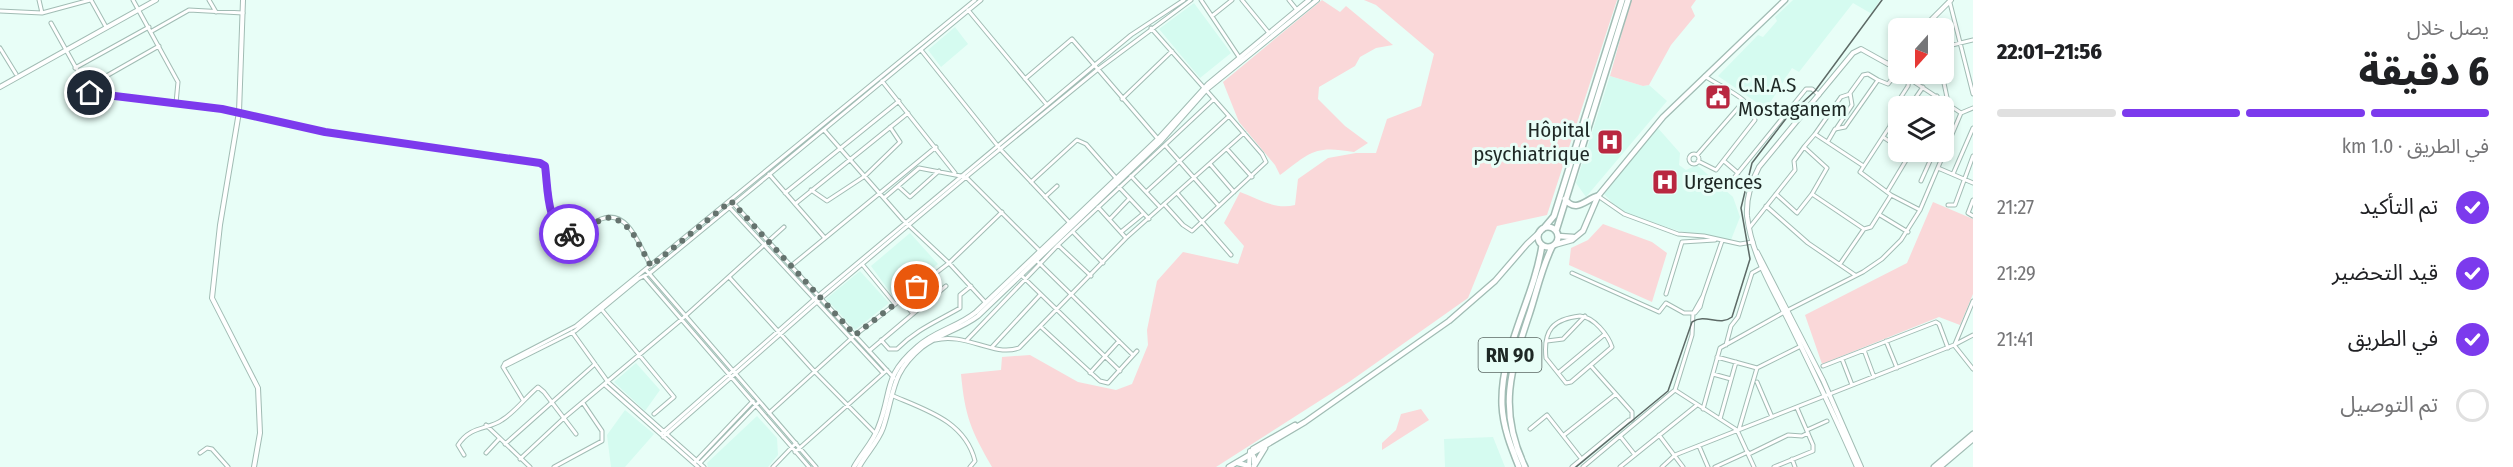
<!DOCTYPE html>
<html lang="ar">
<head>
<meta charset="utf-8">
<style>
	body { margin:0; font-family:"Fira Sans Condensed","Noto Sans Arabic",sans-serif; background:#f6f6f6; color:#202124; direction:rtl; height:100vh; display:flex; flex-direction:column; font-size:22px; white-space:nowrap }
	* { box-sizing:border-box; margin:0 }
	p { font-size:20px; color:#757577 }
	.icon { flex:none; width:33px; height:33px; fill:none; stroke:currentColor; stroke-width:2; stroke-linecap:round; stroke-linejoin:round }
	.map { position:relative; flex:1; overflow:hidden; direction:ltr }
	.panel { display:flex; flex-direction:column; background:#fff; width:540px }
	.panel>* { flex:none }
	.needle { width:39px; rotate:201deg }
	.fabs { position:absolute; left:1888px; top:18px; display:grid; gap:12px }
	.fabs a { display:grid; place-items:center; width:66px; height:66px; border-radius:9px; background:#fff; box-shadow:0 3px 9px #0003; font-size:30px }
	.pin { position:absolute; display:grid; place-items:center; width:51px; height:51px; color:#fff; margin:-26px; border:3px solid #fff; border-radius:50%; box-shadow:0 2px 6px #0007 }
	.courier { position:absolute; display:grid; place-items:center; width:60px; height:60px; margin:-30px; border:4px solid #7c3aed; border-radius:50%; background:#fff; color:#222; box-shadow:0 2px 8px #0007 }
	.summary em { font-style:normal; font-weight:800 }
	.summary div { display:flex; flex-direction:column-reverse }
	.summary { display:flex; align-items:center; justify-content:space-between; height:102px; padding:0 24px }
	h1 { font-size:39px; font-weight:800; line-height:45px }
	.bar { display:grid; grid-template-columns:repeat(4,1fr); gap:9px 6px; align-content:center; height:72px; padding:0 24px }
	.bar i { height:8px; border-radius:4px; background:#e0e0e0 }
	.bar .on { background:#7c3aed }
	.bar p { grid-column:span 4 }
	ol { padding:0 24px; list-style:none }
	li { display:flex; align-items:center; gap:18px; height:66px }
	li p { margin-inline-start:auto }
	li .icon { padding:6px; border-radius:50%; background:#7c3aed; color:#fff; stroke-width:4 }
	li:last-child { color:#757577 }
	li i { width:33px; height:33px; border:3px solid #e0e0e0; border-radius:50% }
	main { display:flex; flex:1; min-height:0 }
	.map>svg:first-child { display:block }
</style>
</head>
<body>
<main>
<section class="panel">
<div class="summary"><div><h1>6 دقيقة</h1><p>يصل خلال</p></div><em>21:56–22:01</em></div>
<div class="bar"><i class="on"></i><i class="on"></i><i class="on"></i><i></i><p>في الطريق · 1.0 km</p></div>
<ol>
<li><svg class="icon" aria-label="check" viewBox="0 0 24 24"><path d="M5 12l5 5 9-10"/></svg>تم التأكيد<p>21:27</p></li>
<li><svg class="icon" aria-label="check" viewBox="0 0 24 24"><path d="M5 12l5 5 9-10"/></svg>قيد التحضير<p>21:29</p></li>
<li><svg class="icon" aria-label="check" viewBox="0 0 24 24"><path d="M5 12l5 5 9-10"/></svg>في الطريق<p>21:41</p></li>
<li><i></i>تم التوصيل</li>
</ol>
</section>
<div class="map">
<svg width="1973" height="467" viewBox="0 0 1973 467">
	<rect width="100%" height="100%" fill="#e8fef7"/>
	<!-- built -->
	<path fill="#d5fbf0" d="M1793,0H1880L1872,14L1853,3L1799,72L1792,68L1766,109L1718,76L1758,35L1763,37L1777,21L1775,17Z
		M1194,3L1231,53L1200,78L1159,29Z
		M955,27L968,44L941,67L928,50Z
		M1610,76L1643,86L1649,85L1667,101L1586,197L1576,183Z
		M1657,127L1680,153L1679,165L1686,170L1697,165L1733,197L1740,217L1731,240L1679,231L1621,212L1604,194Z
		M910,233L938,264L895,299L871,266Z
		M860,271L889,303L855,330L826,299Z
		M636,363L660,390L645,411L614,382Z
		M625,410L654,434L625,467H611L607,435Z
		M757,416L777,438L778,455L768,467H708L707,463Z
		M1493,437L1505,467H1445L1444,439Z"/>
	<!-- green -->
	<path fill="#fad8d9" d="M1322,0L1340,12L1346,6L1393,45L1376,48L1360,57L1355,66L1319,87L1318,99L1345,126L1368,143L1354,152C1314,145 1311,152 1280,175L1275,165L1239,122L1223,82Z
		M1364,0H1617L1547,215L1497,226L1468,298L1349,382L1216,467H992C971,430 965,417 961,374L1001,370L1002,357L1030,355L1078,382L1116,390L1132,384L1148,345L1147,330L1157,281L1183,252L1238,264L1244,246L1224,223L1240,192C1259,199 1275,210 1295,205L1298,179L1328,158L1356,153H1376L1387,119L1421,106L1434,54L1376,5Z
		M1631,0H1696L1691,7L1695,16L1671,45L1649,85L1643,86L1610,76Z
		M1933,202L1973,219V294L1960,325L1939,317L1822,364L1805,315L1907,263Z
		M1603,224L1652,242L1667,253L1652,302L1569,265L1571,248L1588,240Z
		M1421,409L1429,420L1382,450V443L1396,430L1401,414Z"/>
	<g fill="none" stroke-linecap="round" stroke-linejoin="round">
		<defs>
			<path id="street" d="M39,0L42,13
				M91,0L106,27
				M133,0L178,82L176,103
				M209,0L216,12
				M1201,0L1239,57
				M1242,0L1269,33
				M1289,0L1297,10
				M1950,3L1973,94
				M968,10L1047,105
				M0,11L42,13L90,0
				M1212,16L1232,0
				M51,23L90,93L239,112L339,135L540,163L545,166L552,215L555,223L562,232L576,234C585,231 592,223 601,219C629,208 640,248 651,266
				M1151,28L1229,116L1262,154L1266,162L1192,231L1183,225L1164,204
				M152,31L189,10L243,13
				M1944,47L1973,40
				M0,48L16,74
				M921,50L1001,150L1069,222
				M1888,64L1899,72
				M1889,64L1899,61
				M75,68L149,27
				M1902,74L1961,113L1973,108
				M1942,74L1948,102
				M1025,79L1072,39L1158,139
				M882,81L955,173
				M87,87L159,46
				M1122,99L1172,51
				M1910,106L1923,87
				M1930,106L1937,96
				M1899,122L1890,126L1860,172L1891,195L1920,210
				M1890,126L1892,111L1908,86L1909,78
				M1836,129L1852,105L1850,93L1863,75L1868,74L1878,80
				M824,130L903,220L949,263L985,302
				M1815,134L1841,97L1850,94
				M1883,137L1895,145L1899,144
				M1828,141L1835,129L1845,127L1878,80L1888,84L1898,71
				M1165,145L1219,206
				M1804,147L1815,134L1862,165
				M1227,149L1252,177
				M1689 159a5 5 0 1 1 10 0a5 5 0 1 1-10 0Z
				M1697,155L1744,101
				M1698,161L1716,170L1755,120C1752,97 1721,88 1705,76
				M1724,161L1738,173
				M1210,164L1234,192
				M1938,168L1973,183
				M769,174L824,237
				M1953,174L1973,128
				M1131,176L1160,207
				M1733,179L1806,89H1812L1819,95
				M1921,181L1934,152
				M1031,182L1077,140L1086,144L1116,178
				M898,186L910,197L939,171
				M1119,187L1149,219
				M811,190L827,201L865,176L900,142L890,127
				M1146,192L1229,116
				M1887,192L1911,152
				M785,193L899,101
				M1177,193L1231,255
				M1776,194L1797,213L1812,194
				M1598,196L1624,214L1678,234L1704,236L1740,244L1753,242
				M1045,197L1057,186
				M884,198L919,168L966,177L1041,252
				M1973,200L1968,213L1973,216
				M734,204L894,378
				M795,204L908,113
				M1948,205H1955L1973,156
				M1766,206L1808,243L1855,275
				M1098,207L1126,238
				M730,208L883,373
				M1880,215L1908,232
				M1110,219L1129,199
				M1750,227L1795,170L1794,161L1804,147L1827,168L1812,194L1864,229L1871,227L1891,195
				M1073,232L1103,263
				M1121,232L1143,214
				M1058,245L1091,276
				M1036,260L1133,355
				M862,264L895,304
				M1840,264L1864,229
				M791,266L936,147
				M646,270L816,467
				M1572,273L1659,312L1666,303L1684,313H1695L1700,307L1703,296
				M1021,275L1120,371
				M644,276L809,467
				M729,277L815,372L875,433
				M1666,294L1682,242L1715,240
				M901,299L913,314
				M602,310L674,397L654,414
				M1694,312L1703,296L1722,241
				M1693,313L1692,335L1675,390L1737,430L1754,467
				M1580,316C1594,317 1608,335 1612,347L1571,382L1566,383L1546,358C1543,330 1553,319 1580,316Z
				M1041,327L1100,381L1108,383L1137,351
				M572,332L608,382L704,467
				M881,340L889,349H897C917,329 936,322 960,308V295L971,286
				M935,340C966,332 992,357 1019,348L1126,238L1244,133
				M967,340L1058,245L1214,99
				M1547,341L1563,339L1585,316
				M1886,341L1897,368
				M1955,344L1973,301
				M1726,345L1731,326L1738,317L1752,273L1761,268
				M1954,345L1973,369
				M992,347L1040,295
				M1864,350L1874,377
				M869,351L946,286
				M1717,357L1757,368L1801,346
				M1842,359L1852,385
				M1591,366L1632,412V420
				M1823,366L1936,322L1939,324L1948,348
				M503,367L575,331L638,279L650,273L981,0
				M1090,373L1119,341
				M1558,373L1605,334
				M1713,374L1731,379
				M1757,382L1772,417
				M605,385L698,467
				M891,395C926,410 965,421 975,461L970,467
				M523,400L503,367L505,363L576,326L975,0
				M1703,409L1720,348L1788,310L1863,272L1882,259L1901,240L1920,210L1961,113
				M769,413L855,335L949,263L1002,212
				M1720,419L1736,362
				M486,425L530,467
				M1530,429L1547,415L1580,457
				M1739,429L1757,368
				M1807,430L1827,421
				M661,434L818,296L1090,69L1131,35L1184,0
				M1564,435L1616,394
				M1659,435L1683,467
				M1620,436L1635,455
				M663,437L818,301L966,177L1097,70L1191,0
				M505,444L595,364
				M1699,446L1708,467
				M795,452L887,370
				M200,453L207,448L212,449L228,467
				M486,453L499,439
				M1749,454L1788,435L1802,436L1808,433
				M464,455L458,445C471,425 488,430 502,420C515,412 526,397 538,387L544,392L576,434
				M520,459L565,417L682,319L784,227
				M1792,459L1795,467
				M695,462L753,401
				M700,463L759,402
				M554,467L602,441V431L583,403
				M773,467L796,443
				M1572,467L1629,420H1632
				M1583,467L1675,390
				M1620,467L1697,405
				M1662,467L1675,455L1954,345L1973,335
				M1715,467L1748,452
				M1774,467L1813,451V445L1797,408"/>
			<path id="secondary" d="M243,0L239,112L220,225L212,298L258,388L260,433L254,467
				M1923,28L1951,0
				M0,87L156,0
				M1757,252L1823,380L1861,467
				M1249,466L1250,451L1254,457V463
				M854,467C861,454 873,442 878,428C893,391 882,377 917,347C934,331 958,327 976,312L1158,139L1208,84L1309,0
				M859,467C866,454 878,442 883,428C895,392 890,374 922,347C939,334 961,329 978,316L1161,141L1206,90L1317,0
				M1857,467C1837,421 1815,375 1793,330C1775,292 1752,258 1747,216C1746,199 1751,182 1759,167L1853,53L1861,49L1888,64L1899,53"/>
			<path id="primary" d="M1558,236L1573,237
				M1554,245L1572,240L1583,231L1598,196L1663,117L1785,0
				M1253,449L1295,425
				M1238,463L1249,466
				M1254,466L1265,448
				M1229,467L1305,422L1449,321L1495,281L1527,244L1541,231
				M1934,467L1973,434
				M1940,467L1973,439"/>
			<path id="highway" d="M1565,199C1576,214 1586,199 1598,196
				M1538 237a10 10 0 1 1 20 0a10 10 0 1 1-20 0Z
				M1543,229L1554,216L1622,0
				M1556,231L1628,0
				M1519,467C1511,447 1503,427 1502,405C1500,350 1534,299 1542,245
				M1525,467C1497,409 1511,369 1530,312C1537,290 1542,267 1552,247"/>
		</defs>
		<!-- street casing -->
		<use href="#street" stroke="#a1bcb4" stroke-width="5"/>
		<!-- secondary casing -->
		<use href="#secondary" stroke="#a1bcb4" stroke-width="6"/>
		<!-- primary casing -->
		<use href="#primary" stroke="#a1bcb4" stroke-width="7"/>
		<!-- highway casing -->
		<use href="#highway" stroke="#a1bcb4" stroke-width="8"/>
		<!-- street -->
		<use href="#street" stroke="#fff" stroke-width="3"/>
		<!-- secondary -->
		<use href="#secondary" stroke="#fff" stroke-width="4"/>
		<!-- primary -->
		<use href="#primary" stroke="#fff" stroke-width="4.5"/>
		<!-- highway -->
		<use href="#highway" stroke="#fff" stroke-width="5"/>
		<!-- tram -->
		<path stroke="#5d6a66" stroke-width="1.5" d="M1576,467L1668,391L1692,322C1706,313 1719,327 1732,317L1750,259L1741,208L1752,163L1788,116L1815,91L1882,0"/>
	</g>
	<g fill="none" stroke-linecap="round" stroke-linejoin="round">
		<!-- done -->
		<path stroke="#65736e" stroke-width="6" stroke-dasharray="0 10.8" d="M569,234C587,235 596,215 615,218L631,230L651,266L731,201L855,335L917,287"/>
		<!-- route -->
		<path stroke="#7c3aed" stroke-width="8" d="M90,93L222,109L325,132L540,163L545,166C548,186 546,227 569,234"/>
	</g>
	<!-- icons -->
	<defs>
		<symbol id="civic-square" viewBox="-11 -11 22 22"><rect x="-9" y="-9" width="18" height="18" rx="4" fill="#b92740" stroke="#e8fef7"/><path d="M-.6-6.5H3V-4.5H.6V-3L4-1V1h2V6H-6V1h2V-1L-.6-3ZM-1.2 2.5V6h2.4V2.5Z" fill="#fff"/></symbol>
		<symbol id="hospital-square" viewBox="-11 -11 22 22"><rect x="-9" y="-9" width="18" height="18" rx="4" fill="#b92740" stroke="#e8fef7"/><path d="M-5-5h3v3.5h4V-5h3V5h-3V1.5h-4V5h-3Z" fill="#fff"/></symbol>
	</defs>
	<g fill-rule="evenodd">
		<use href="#civic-square" x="1703" y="82" width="30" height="30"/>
		<use href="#hospital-square" x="1595" y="127" width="30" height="30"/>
		<use href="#hospital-square" x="1650" y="167" width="30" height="30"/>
	</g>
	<g text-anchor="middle" stroke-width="6" stroke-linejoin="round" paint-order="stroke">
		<!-- shield labels -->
		<rect fill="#e8fef7" stroke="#5b6864" stroke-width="1.5" x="1478.5" y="338" width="63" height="34" rx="4.5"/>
		<g font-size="20" font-weight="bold" fill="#1e2825">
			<text x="1510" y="362">RN 90</text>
		</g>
		<!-- poi labels -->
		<g font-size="21" fill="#1e2825" stroke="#e8fef7" text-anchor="start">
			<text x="1738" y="92">C.N.A.S<tspan x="1738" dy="24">Mostaganem</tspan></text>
			<text x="1590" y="137" text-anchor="end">Hôpital<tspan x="1590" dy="24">psychiatrique</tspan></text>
			<text x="1684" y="189">Urgences</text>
		</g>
	</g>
</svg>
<div class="fabs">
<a><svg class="needle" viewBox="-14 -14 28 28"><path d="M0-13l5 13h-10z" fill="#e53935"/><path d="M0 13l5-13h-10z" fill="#757577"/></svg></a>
<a><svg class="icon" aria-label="layers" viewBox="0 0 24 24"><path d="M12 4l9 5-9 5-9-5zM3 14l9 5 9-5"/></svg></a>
</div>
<div class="pin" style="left:917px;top:287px;background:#ea580c"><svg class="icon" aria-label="bag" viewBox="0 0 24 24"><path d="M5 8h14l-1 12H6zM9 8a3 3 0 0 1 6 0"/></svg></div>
<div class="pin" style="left:90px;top:93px;background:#1f2937"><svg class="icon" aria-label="home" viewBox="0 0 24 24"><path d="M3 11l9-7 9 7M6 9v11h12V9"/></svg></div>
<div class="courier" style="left:569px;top:234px"><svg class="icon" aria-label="bike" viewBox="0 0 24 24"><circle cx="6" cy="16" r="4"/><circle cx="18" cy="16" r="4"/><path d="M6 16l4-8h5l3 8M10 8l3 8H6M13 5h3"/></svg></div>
</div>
</main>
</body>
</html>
